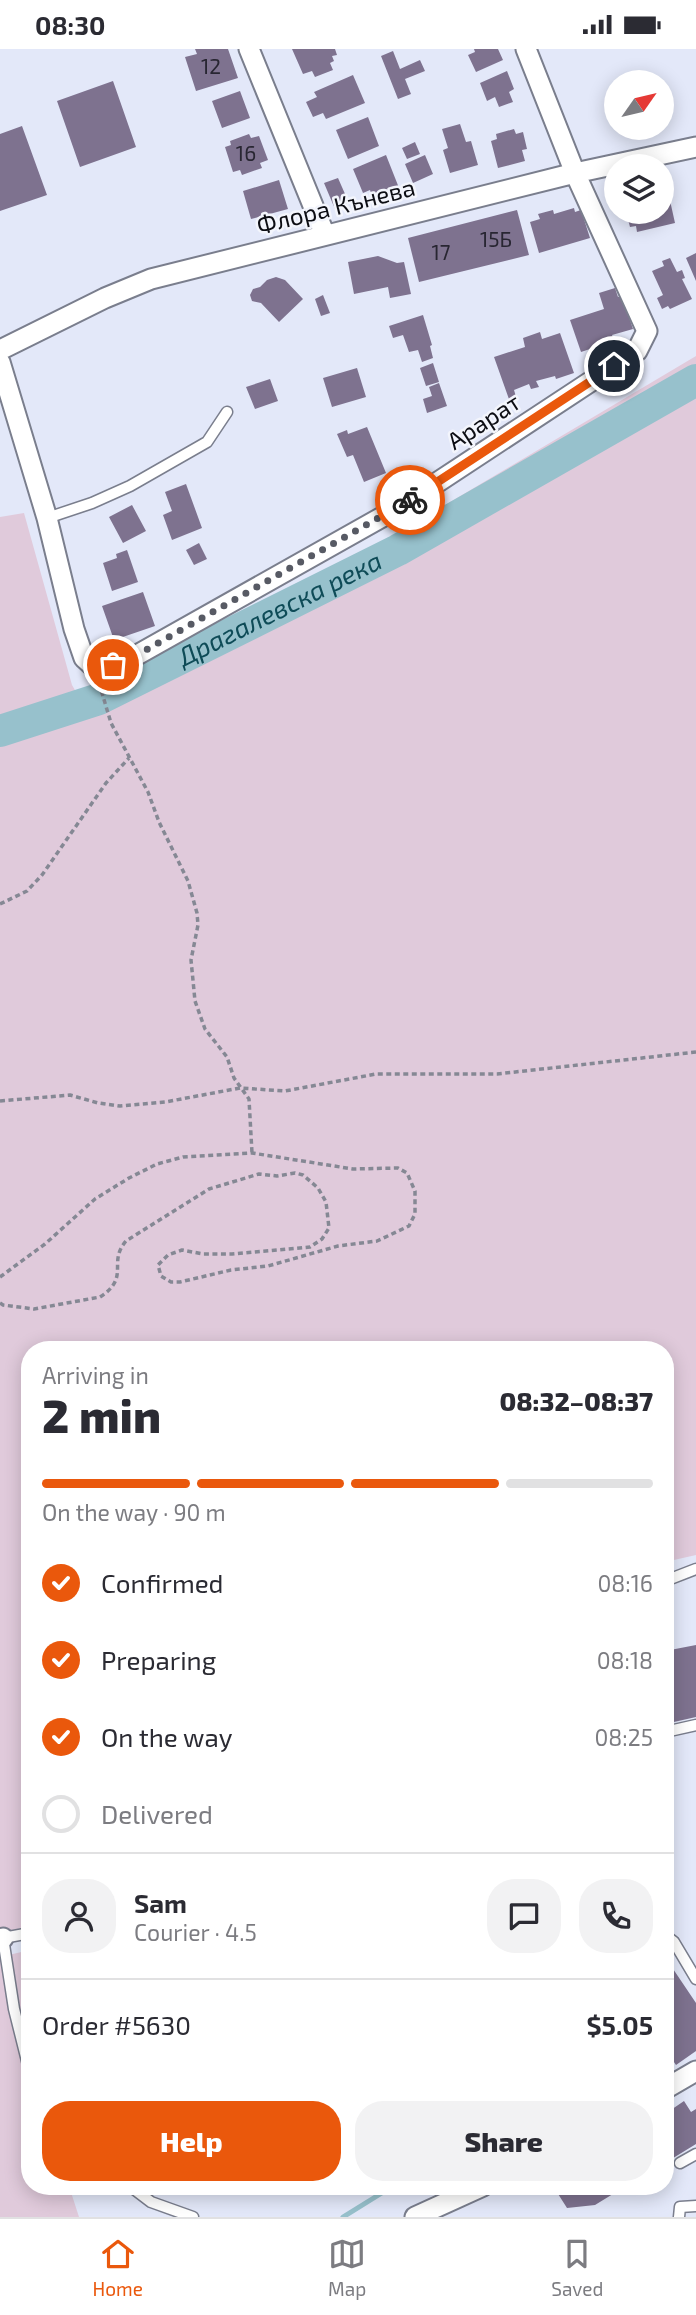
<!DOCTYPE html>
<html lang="en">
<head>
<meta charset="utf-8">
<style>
	body { margin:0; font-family:"Exo 2",sans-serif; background:#f2f2f3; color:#2b2b33; height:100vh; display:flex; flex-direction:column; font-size:26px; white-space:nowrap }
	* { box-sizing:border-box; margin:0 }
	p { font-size:23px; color:#7c7c81 }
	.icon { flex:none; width:38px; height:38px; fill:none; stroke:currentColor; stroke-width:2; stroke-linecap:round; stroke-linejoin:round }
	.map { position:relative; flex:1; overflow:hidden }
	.details { position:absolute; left:21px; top:1292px; width:653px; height:854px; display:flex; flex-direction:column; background:#fff; border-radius:28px; box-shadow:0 4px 18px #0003 }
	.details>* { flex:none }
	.needle { width:46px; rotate:56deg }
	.tools { position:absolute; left:604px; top:21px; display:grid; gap:14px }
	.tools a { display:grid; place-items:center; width:70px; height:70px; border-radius:50%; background:#fff; box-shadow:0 4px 18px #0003; font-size:35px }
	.pin { position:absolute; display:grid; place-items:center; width:60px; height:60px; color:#fff; margin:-30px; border:4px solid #fff; border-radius:50%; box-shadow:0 2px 7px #0007 }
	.courier { position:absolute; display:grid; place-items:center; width:70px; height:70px; margin:-35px; border:5px solid #ea580c; border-radius:50%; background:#fff; color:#222; box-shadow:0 2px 9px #0007 }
	.headline em { font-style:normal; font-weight:800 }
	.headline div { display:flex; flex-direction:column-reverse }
	.headline { display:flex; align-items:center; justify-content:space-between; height:119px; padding:0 21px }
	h1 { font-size:46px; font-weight:800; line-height:52px }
	.bar { display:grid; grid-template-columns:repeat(4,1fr); gap:10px 7px; align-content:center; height:84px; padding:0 21px }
	.bar i { height:9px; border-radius:5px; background:#e1e1e2 }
	.bar .selected { background:#ea580c }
	.bar p { grid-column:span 4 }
	.line { display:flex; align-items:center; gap:18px; padding:0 21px; border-top:2px solid #e1e1e2 }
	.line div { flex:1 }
	.round { display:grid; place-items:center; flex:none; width:74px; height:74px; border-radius:28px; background:#f2f2f3 }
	ol { padding:0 21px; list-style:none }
	li { display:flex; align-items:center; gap:21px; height:77px }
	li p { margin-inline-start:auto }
	li .icon { padding:7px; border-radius:50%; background:#ea580c; color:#fff; stroke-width:4 }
	li:last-child { color:#7c7c81 }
	li i { width:38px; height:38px; border:4px solid #e1e1e2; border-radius:50% }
	.action { display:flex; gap:14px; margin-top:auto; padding:14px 21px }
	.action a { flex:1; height:80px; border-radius:28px; background:#ea580c; color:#fff; font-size:28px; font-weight:800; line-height:80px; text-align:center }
	.action a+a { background:#f2f2f3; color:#2b2b33 }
	.status { display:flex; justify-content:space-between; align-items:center; height:49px; padding:0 35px; background:#fff; direction:ltr }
	.status svg { height:19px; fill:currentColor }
	.menu { display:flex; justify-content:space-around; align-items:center; height:98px; border-top:2px solid #e1e1e2; background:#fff; font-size:19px; color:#7c7c81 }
	.menu a { display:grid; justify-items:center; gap:4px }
	.menu .selected { color:#ea580c }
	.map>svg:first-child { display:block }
</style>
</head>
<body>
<div class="status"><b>08:30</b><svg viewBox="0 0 49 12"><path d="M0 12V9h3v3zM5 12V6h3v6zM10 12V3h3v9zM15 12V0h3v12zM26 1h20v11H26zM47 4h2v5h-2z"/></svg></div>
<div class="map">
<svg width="696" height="2168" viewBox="0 0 696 2168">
	<rect width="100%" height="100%" fill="#e3e8f9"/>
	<!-- green -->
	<path fill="#e0cadb" d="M696,307V1506L665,1513V1300H30V1877L0,1884V468L24,464L72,636L90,667Z
		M30,1901V2137H69L79,2168H0V1908Z"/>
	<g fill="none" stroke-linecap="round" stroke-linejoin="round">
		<!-- stream -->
		<path stroke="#97c1cc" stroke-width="5" d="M343,2168L393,2137"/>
		<!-- river -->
		<path stroke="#97c1cc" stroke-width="32" id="s1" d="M0,682L99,650L398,501L696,331"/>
	</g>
	<!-- building -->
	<path fill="#7e728f" d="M195,0H228L238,29L196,42L185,8L197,5Z
		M292,0H335L337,6L332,7L334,12L330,14L333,21L315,28L312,22L303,25Z
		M474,0H498L503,11L476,23L468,6L475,3Z
		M393,2L400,20L420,11L425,22L405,30L411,45L398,50L381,7Z
		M507,22L514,40L509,43L513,53L499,58L495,48L487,52L480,34Z
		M353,26L365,54L326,70L323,64L313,68L306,53L317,48L314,43Z
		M113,32L136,98L80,118L57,52Z
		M240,42L250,69L222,79L212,52Z
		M368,68L379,97L348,110L336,81Z
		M460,75L466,93L471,92L478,116L450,124L443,101L448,99L442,80Z
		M22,77L47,146L0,162V85Z
		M514,80L516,85L523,83L527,100L522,101L525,112L498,119L491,92L497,90L496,85Z
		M249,85L251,89L259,87L268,111L260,114L262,119L242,126L240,121L233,123L225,98L231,96L230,92Z
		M415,93L420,105L407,110L402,99Z
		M386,106L401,144L375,155L370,141L363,144L353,120Z
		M425,106L433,125L413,134L405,115Z
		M338,129L349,154L335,160L324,134Z
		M279,131L288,160L251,170L243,142Z
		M667,138L675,174L637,183L636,177L630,178L626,163H662V140Z
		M574,159L575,163L581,161L590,189L539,204L530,173L540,170L538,165L553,161L554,165Z
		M517,161L529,206L419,233L408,189Z
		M696,204V232L686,209Z
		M378,207L397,214L404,213L411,245L390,249L388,238L354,245L348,213Z
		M670,209L677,223L682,221L685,229L682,230L692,250L670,260L668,257L662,260L657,249L663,246L652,222L664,217L662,212Z
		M276,228L285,231L303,250L279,273L261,254L252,252L250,246L253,240L260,238L267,231Z
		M615,239L618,248L622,247L633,280L612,286L615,294L606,297L607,301L592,307L590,300L581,303L570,271L604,260L599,244Z
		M323,246L330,264L321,267L315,250Z
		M423,266L432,296L430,297L433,309L422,313L418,301L409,303L403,286L393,289L389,277Z
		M540,283L542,290L560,284L574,324L556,330L555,327L536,332L539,338L531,340L529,335L514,341L517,351L510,353L494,308L525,298L523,289Z
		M433,314L439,333L426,337L420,319Z
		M357,319L366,348L332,358L323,329Z
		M270,330L278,352L255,360L246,338Z
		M439,334L447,357L427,364L423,350L432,347L429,338Z
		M367,378L386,424L364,433L353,406L347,408L337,385L347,381L348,385Z
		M186,435L202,479L172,491L163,466L172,462L165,443Z
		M132,456L146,482L123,494L109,468Z
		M199,494L207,510L194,516L186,501Z
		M127,501L138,533L112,542L103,514L117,509L116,505Z
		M143,543L155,577L114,591L102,557Z
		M696,1596V1668L665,1675V1602Z
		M665,1908L696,1954V2002L676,2016L665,2000Z
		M684,2052L691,2063L696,2060V2095L665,2114V2065Z
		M553,2137H626L595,2156L567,2159Z"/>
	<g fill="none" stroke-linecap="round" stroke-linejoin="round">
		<defs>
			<path id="lane" d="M47,469L92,454L130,437L207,393L227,363
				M665,1532L696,1520
				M665,1683L696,1676
				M30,1884L3,1889L14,1960L30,2024
				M665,1886L674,1893L696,1930
				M680,2114L696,2105
				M130,2137L151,2153L193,2168
				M679,2168L680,2158L696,2157"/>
			<path id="street" d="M249,0L325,186
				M0,301L105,249L151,230L575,124L696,98
				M0,313L47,469L74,580L84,609L95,619L113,616L137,606L400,458L637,302L647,282L575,124L526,0
				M0,1890L3,1889
				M665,2040L696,2022
				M415,2168L483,2137"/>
		</defs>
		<!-- lane casing -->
		<use href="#lane" stroke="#7a7e8d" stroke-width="13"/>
		<!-- street casing -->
		<use href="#street" stroke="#7a7e8d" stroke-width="23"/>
		<!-- path -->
		<path stroke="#858894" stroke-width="3.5" stroke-dasharray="5 3.5" stroke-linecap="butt" d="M99,634L111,674L148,743L159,773L188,832L197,864L198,876L191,911L195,952L205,980L227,1008L234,1029L249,1050L252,1104
			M0,855L27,842L42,826L106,734L129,709
			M0,1052L70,1046L98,1054L120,1057L165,1053L240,1039L285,1042L376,1025H497L696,1003
			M0,1228L45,1195L95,1150L129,1129L157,1115L183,1108L252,1104L353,1120L398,1119L407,1124L415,1142V1165L409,1177L377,1192L338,1197L268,1217L231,1221L180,1233H171L161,1227L158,1216L168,1206L182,1201L203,1205H232L310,1198L322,1190L329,1179L326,1153L318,1139L303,1126L295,1124L277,1127L259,1125L209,1140L126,1192C107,1214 131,1228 100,1248L34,1260L3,1256L0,1254"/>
		<!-- lane -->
		<use href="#lane" stroke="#fff" stroke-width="10"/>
		<!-- street -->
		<use href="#street" stroke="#fff" stroke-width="19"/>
	</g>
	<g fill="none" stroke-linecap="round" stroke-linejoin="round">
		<!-- done -->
		<path stroke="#575a64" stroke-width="7" stroke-dasharray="0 12.6" d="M113,616L137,606L410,451"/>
		<!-- route -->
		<path stroke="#ea580c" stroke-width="9" d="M410,451L614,317"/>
	</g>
	<g text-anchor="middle" stroke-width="5" stroke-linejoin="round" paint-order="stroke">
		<!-- number labels -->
		<g font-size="21" fill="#282632">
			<text x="211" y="25">12</text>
			<text x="246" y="112">16</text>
			<text x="496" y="198">15Б</text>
			<text x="441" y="211">17</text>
		</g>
		<!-- street labels -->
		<g font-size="24" fill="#0c0d13" stroke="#f3f5fc">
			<text transform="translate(336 158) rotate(-14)" y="8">Флора Кънева</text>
			<text transform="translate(484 373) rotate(-33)" y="8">Арарат</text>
		</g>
		<!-- water labels -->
		<g font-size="26" font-style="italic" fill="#0e4b57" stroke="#f3f5fc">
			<text dy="9" stroke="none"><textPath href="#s1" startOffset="306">Драгалевска река</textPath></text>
		</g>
	</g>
</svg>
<div class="tools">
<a><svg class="needle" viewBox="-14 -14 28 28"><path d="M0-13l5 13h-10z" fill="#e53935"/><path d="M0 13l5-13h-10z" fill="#7c7c81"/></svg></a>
<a><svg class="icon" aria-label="layers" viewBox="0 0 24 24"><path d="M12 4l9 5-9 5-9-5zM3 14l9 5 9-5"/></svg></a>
</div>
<div class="pin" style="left:113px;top:616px;background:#ea580c"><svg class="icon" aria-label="bag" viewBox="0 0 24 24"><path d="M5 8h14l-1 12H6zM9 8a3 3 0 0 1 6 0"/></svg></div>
<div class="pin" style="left:614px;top:317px;background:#1f2937"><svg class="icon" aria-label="home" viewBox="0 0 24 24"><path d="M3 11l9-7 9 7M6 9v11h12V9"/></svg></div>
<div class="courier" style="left:410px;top:451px"><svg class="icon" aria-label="bike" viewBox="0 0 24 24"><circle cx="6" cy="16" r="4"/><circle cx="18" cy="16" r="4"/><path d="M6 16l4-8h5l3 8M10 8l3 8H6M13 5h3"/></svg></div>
<section class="details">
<div class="headline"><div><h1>2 min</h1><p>Arriving in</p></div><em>08:32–08:37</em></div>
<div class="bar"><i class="selected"></i><i class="selected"></i><i class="selected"></i><i></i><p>On the way · 90 m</p></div>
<ol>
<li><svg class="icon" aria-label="check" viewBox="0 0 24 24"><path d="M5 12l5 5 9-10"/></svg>Confirmed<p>08:16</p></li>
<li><svg class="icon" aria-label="check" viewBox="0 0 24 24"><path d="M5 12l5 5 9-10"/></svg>Preparing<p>08:18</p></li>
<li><svg class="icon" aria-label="check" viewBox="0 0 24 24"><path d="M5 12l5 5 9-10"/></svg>On the way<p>08:25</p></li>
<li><i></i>Delivered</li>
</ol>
<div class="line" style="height:126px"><a class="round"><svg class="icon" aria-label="person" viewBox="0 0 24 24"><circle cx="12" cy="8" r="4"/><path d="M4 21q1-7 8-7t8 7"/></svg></a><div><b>Sam</b><p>Courier · 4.5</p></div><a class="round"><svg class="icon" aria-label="chat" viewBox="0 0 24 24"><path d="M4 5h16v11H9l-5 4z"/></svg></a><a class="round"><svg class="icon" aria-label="phone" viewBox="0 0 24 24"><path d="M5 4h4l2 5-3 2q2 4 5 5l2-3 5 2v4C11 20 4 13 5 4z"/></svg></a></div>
<div class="line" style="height:91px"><div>Order #5630</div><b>$5.05</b></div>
<div class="action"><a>Help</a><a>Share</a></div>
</section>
</div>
<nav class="menu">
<a class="selected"><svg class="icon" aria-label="home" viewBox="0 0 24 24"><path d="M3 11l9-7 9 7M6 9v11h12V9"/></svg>Home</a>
<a><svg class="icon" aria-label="map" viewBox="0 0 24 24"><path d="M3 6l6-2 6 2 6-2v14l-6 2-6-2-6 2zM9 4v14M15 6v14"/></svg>Map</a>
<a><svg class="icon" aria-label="saved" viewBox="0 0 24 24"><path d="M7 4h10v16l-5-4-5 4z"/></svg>Saved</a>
</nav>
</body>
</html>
